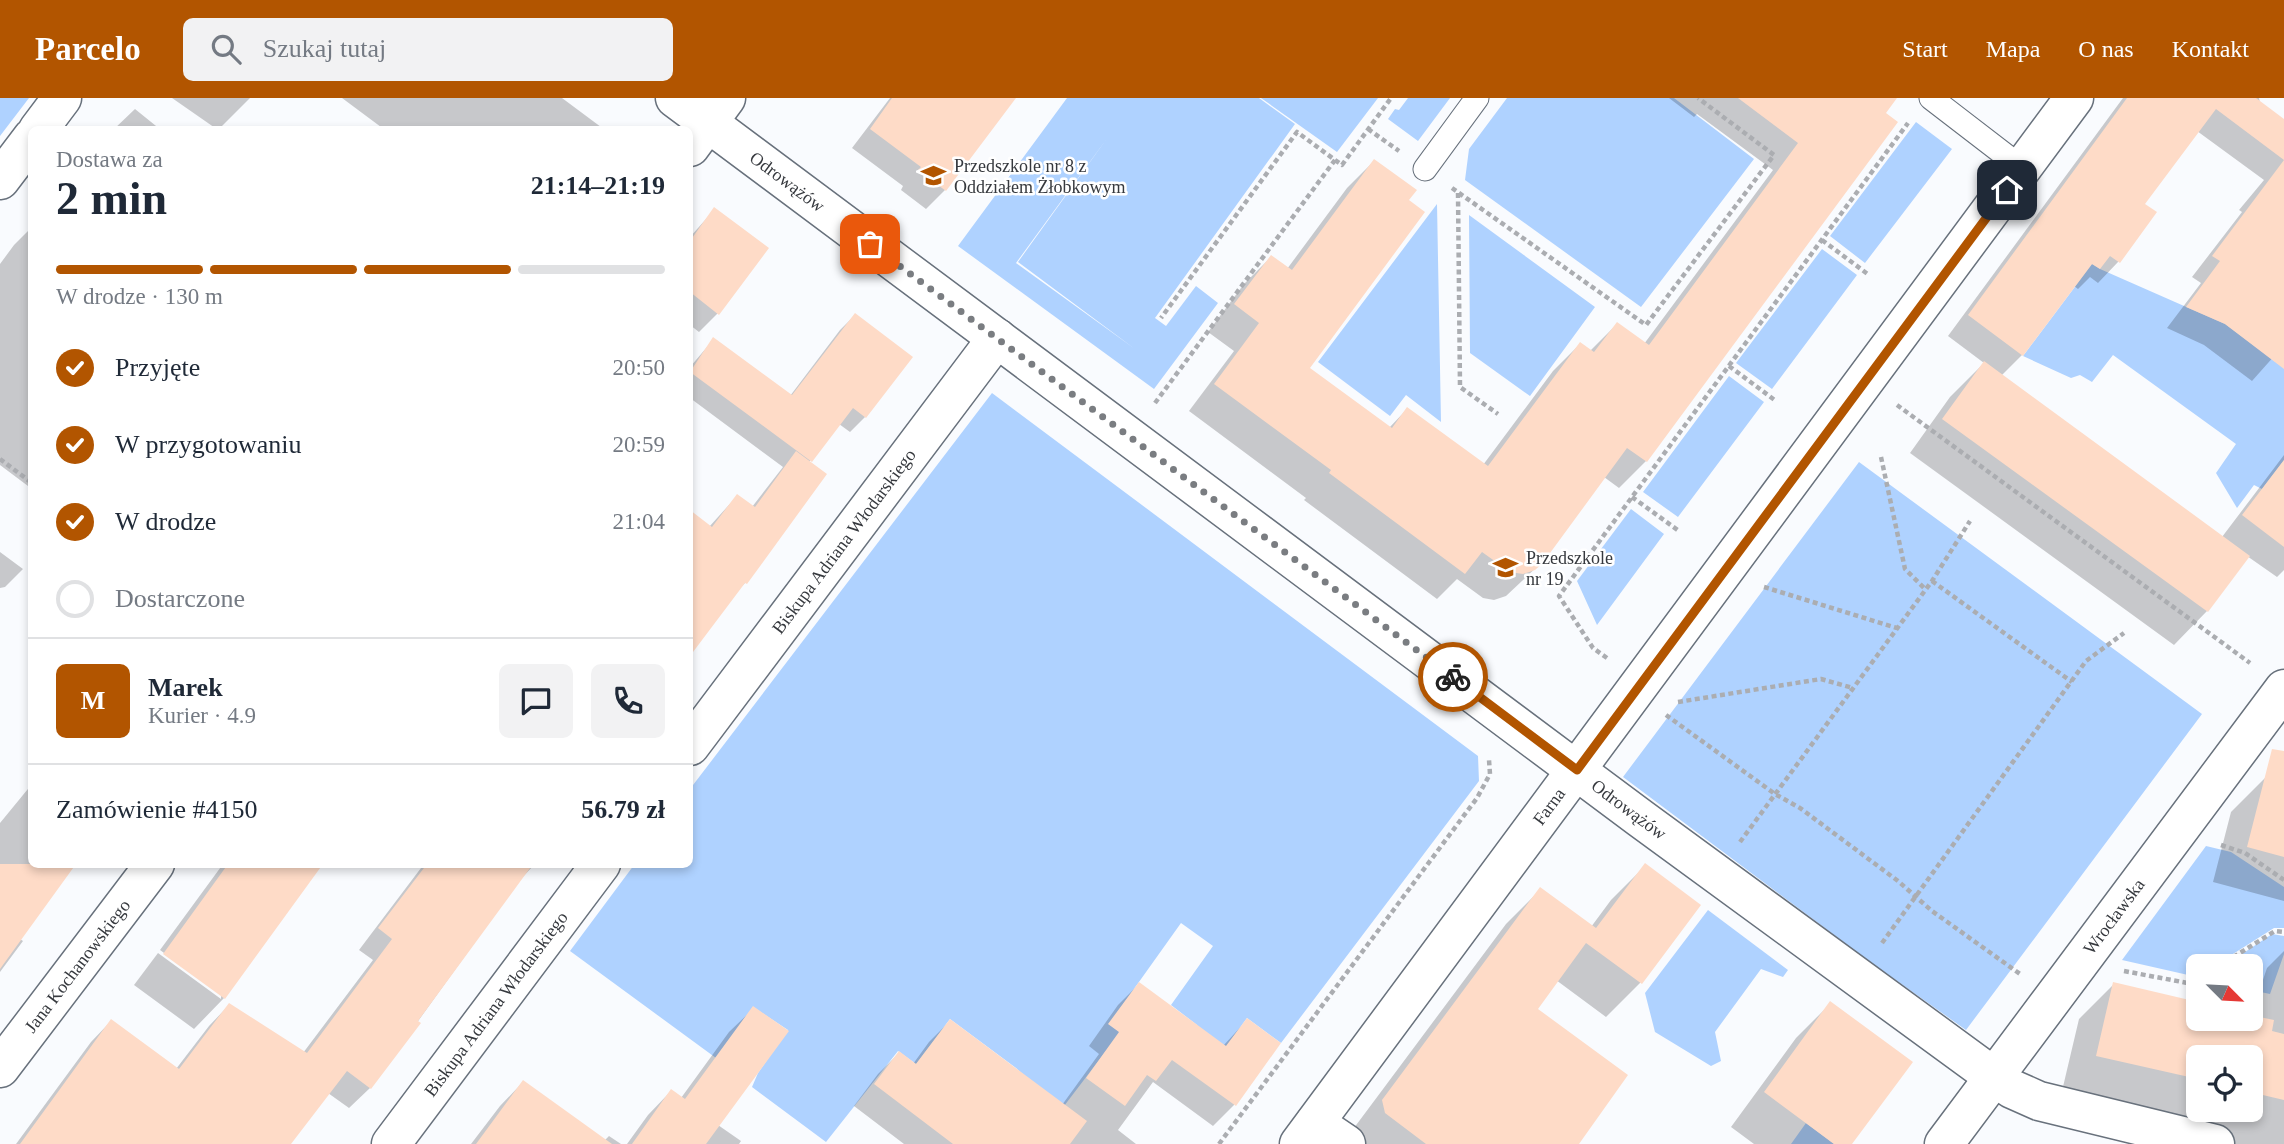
<!DOCTYPE html>
<html lang="pl">
<head>
<meta charset="utf-8">
<style>
	body { margin:0; font-family:Georgia,serif; background:#f2f2f3; color:#1f2937; height:100vh; display:flex; flex-direction:column; font-size:26px; white-space:nowrap }
	* { box-sizing:border-box; margin:0 }
	p { font-size:23px; color:#747a83 }
	.icon { flex:none; width:38px; height:38px; fill:none; stroke:currentColor; stroke-width:2; stroke-linecap:round; stroke-linejoin:round }
	.map { position:relative; flex:1; overflow:hidden }
	.details { position:absolute; left:28px; top:28px; width:665px; height:742px; display:flex; flex-direction:column; background:#fff; border-radius:10px; box-shadow:0 4px 10px #0003 }
	.details>* { flex:none }
	.needle { width:46px; rotate:114deg }
	.buttons { position:absolute; left:2186px; top:856px; display:grid; gap:14px }
	.buttons a { display:grid; place-items:center; width:77px; height:77px; border-radius:10px; background:#fff; box-shadow:0 4px 10px #0003; font-size:35px }
	.pin { position:absolute; display:grid; place-items:center; width:60px; height:60px; color:#fff; margin:-30px; border-radius:14px; box-shadow:0 4px 10px #0006 }
	.courier { position:absolute; display:grid; place-items:center; width:70px; height:70px; margin:-35px; border:5px solid #b25500; border-radius:50%; background:#fff; color:#222; box-shadow:0 2px 9px #0007 }
	.summary em { font-style:normal; font-weight:600 }
	.summary div { display:flex; flex-direction:column-reverse }
	.summary { display:flex; align-items:center; justify-content:space-between; height:119px; padding:0 28px }
	h1 { font-size:46px; font-weight:600; line-height:52px }
	.bar { display:grid; grid-template-columns:repeat(4,1fr); gap:10px 7px; align-content:center; height:84px; padding:0 28px }
	.bar i { height:9px; border-radius:5px; background:#e0e1e3 }
	.bar .on { background:#b25500 }
	.bar p { grid-column:span 4 }
	.line { display:flex; align-items:center; gap:18px; padding:0 28px; border-top:2px solid #e0e1e3 }
	.line div { flex:1 }
	.round { display:grid; place-items:center; flex:none; width:74px; height:74px; border-radius:10px; background:#f2f2f3 }
	ol { padding:0 28px; list-style:none }
	li { display:flex; align-items:center; gap:21px; height:77px }
	li p { margin-inline-start:auto }
	li .icon { padding:7px; border-radius:50%; background:#b25500; color:#fff; stroke-width:4 }
	li:last-child { color:#747a83 }
	li i { width:38px; height:38px; border:4px solid #e0e1e3; border-radius:50% }
	header { display:flex; align-items:center; gap:42px; box-sizing:border-box; height:98px; padding:0 35px; background:#b25500; color:#fff }
	header strong { font-size:33px }
	nav { display:flex; gap:38px; margin-inline-start:auto; font-size:24px }
	.search { width:490px; height:63px; background:#f2f2f3; display:flex; align-items:center; gap:18px; box-sizing:border-box; padding:0 24px; border-radius:10px; color:#747a83; font-size:26px }
	.map>svg:first-child { display:block }
</style>
</head>
<body>
<header>
<strong>Parcelo</strong>
<div class="search"><svg class="icon" aria-label="search" viewBox="0 0 24 24"><circle cx="10" cy="10" r="6"/><path d="M15 15l6 6"/></svg>Szukaj tutaj</div>
<nav><a>Start</a><a>Mapa</a><a>O nas</a><a>Kontakt</a></nav>
</header>
<div class="map">
<svg width="2284" height="1046" viewBox="0 0 2284 1046">
	<rect width="100%" height="100%" fill="#f9fbfe"/>
	<!-- green -->
	<path fill="#afd2ff" fill-rule="evenodd" d="M0,0H29L0,38Z
		M1067,0H1259L1295,26L1155,220L1166,228L1196,188L1218,205L1154,291L958,148ZM1108,39L1018,164L1135,251L1016,165Z
		M1261,0H1378L1337,54Z
		M1408,0H1450L1418,43L1388,21L1395,11L1399,12Z
		M1507,0H1674L1754,61L1641,209L1465,82L1469,51Z
		M1916,24L1952,51L1865,165L1830,138Z
		M1437,106L1441,324L1406,297L1390,318L1318,264Z
		M1469,117L1595,209L1530,298L1470,255Z
		M1822,151L1857,177L1772,291L1736,265Z
		M2092,166L2100,171L2225,226L2284,270V362L2262,391L2254,387L2237,410L2216,375L2236,346L2113,257L2092,284L2080,277L2071,280L2023,258Z
		M1729,278L1764,304L1678,419L1643,394Z
		M992,295L1478,658L1479,683L1281,945L1247,920L1201,983L1197,927L1171,907L1213,848L1181,825L1109,926L1139,949H1109L1061,1012L1016,970L950,921L916,966L898,953L826,1044L752,989L758,975L788,932L753,909L716,960L570,853L634,767L690,766V691Z
		M1859,364L2202,616L1966,932L1869,863L1623,679Z
		M1631,411L1664,436L1597,527L1577,483Z
		M2206,748L2231,754L2284,789V830H2274L2214,868H2198L2197,879L2122,862Z
		M1708,812L1788,872L1783,879L1761,871L1715,934L1721,963L1711,968L1655,934L1645,895Z
		M2272,836L2284,838V856L2270,896L2251,892L2250,868H2224Z
		M1806,1025L1834,1046H1791Z"/>
	<!-- shadow -->
	<path fill="#0003" fill-rule="evenodd" d="M172,0H250L218,32Z
		M342,0H562L605,32H385Z
		M890,0H1013L945,92L926,111L901,92L903,88L852,50Z
		M1669,0H1895L1646,363L1619,390L1604,379L1541,465L1506,498L1494,502L1483,500L1457,481L1437,501L1304,402L1306,400L1189,313L1234,253L1208,234L1244,186L1271,159L1287,171L1347,90L1374,63L1307,270L1389,330L1407,311L1483,367L1553,273L1580,246L1590,253L1617,226L1644,246L1773,72L1697,16L1694,19Z
		M2123,0H2259L2260,5L2284,23V247L2252,283L2204,247L2167,230L2201,185L2192,179L2242,114L2239,112L2264,82L2197,33L2143,106L2155,114L2118,164L2098,185L2090,179L2078,191L2074,188L2022,257L2001,278L2222,439L2284,357V472L2277,479L2247,458L2207,513L2174,547L1910,355L1950,299L1984,265L1948,238Z
		M135,11L161,32H113Z
		M714,112L718,215L699,234L690,227V139Z
		M32,129V391L0,367V166L14,147Z
		M855,217L910,259L865,319L850,334L839,326L809,364L745,485L734,496L690,555V414L709,429L737,398L752,409L783,369L690,300V269L713,242L790,298L840,232Z
		M0,454L23,471L5,489L0,490Z
		M2266,679L2284,683V803L2213,784L2231,714Z
		M32,686V766L20,841L23,843L0,874V725Z
		M223,766H321L224,900L194,931L134,887L158,855L221,901V897L160,852Z
		M424,766H535L518,784L370,990L349,1010L328,995L289,1046H16L91,944L111,923L176,971L209,928L229,907L303,955L373,862L359,852Z
		M1645,768L1699,807L1640,885L1606,919L1556,882L1536,911L1576,1046H1350L1348,1038L1506,826L1540,792L1591,829L1611,802Z
		M2284,853V1046H2229L2062,993L2079,921L2114,886L2198,906V920H2250L2267,870ZM2198,959H2250V1012H2198Z
		M1139,886L1223,948L1247,922L1234,1007L1213,1028L1153,984L1118,1032L1136,1046H904L854,1008L878,976L899,955L913,966L929,944L950,923L1062,1007L1099,956L1089,948L1118,907Z
		M1830,906L1850,1046H1754L1731,1029L1796,940Z
		M753,911L718,1027L741,1043L739,1046H627L648,1017L671,993L681,1000L729,934Z
		M523,984L604,1043L609,1038L621,1046H471L500,1008Z"/>
	<!-- building -->
	<path fill="#fedbc7" d="M892,0H1016L946,93L918,72L921,69L870,31Z
		M1738,0H1897L1886,15L1898,24L1647,364L1627,350L1542,466L1535,472L1523,476L1510,474L1482,454L1465,476L1329,375L1331,372L1214,286L1259,225L1234,206L1271,157L1292,172L1374,61L1417,92L1409,102L1425,114L1310,270L1392,330L1407,309L1488,368L1580,244L1594,254L1617,224L1649,247L1798,45Z
		M2127,0H2256L2284,21V62L2216,11L2145,106L2157,114L2120,165L2110,158L2100,171L2092,166L2023,258L1968,217Z
		M2284,62V271L2225,226L2186,209L2220,163L2212,158Z
		M714,109L769,150L719,217L690,194V143Z
		M855,215L913,259L866,320L853,310L812,364L690,274L713,239L792,297Z
		M1984,263L2250,458L2208,514L1942,321Z
		M796,353L827,376L747,486L745,485L690,558V412L712,429L737,396L755,409Z
		M2284,362V449L2242,417Z
		M2272,651L2284,653V759L2247,749Z
		M1645,765L1701,807L1642,886L1586,845L1538,911L1628,977L1579,1046H1426L1385,1015L1382,1002L1540,789L1596,830Z
		M0,766H76L0,871Z
		M228,766H323L225,901L163,856Z
		M427,766H533L418,923L421,925L371,991L347,973L291,1046H20L111,921L179,971L229,905L307,955L392,841L378,830Z
		M1139,884L1226,948L1247,920L1281,945L1236,1008L1172,962L1156,983L1147,977L1125,1008L1086,980L1119,934L1108,926Z
		M2113,884L2198,904V920H2250V917L2274,922L2272,933L2284,936V1002L2250,994V959H2198V981L2096,958Z
		M1830,903L1913,964L1852,1046H1834L1764,994Z
		M753,908L789,933L706,1046H632L671,991L685,1001Z
		M950,921L1087,1023L1070,1046H953L874,986L899,953L916,966Z
		M523,982L612,1046H476Z"/>
	<g fill="none" stroke-linecap="round" stroke-linejoin="round">
		<defs>
			<path id="service" d="M1931,0L2022,70
				M1425,71L1477,0"/>
			<g id="minor">
				<path id="s1" d="M675,0L1640,720L1994,979L2012,991L2039,1003L2215,1046"/>
				<path d="M38,32L62,0"/>
				<path d="M690,49L726,0"/>
				<path d="M0,82L32,40"/>
				<path id="s2" d="M690,648L997,240"/>
				<path id="s3" d="M0,970L155,766"/>
				<path d="M1315,1025L1346,1046"/>
				<path id="s4" d="M391,1046L601,766"/>
				<path id="s5" d="M1299,1046L2074,0"/>
				<path id="s6" d="M1944,1046L2284,591"/>
			</g>
		</defs>
		<!-- service casing -->
		<use href="#service" stroke="#68717c" stroke-width="25"/>
		<!-- minor casing -->
		<use href="#minor" stroke="#68717c" stroke-width="41"/>
		<!-- path -->
		<path stroke="#abadb1" stroke-width="4.5" stroke-dasharray="5 3.5" stroke-linecap="butt" d="M1368,31L1399,53
			M1335,62L1342,67L1391,0
			M1452,90L1646,227L1774,57L1698,0
			M1458,95L1460,289L1498,316
			M1822,142L1869,177
			M1729,268L1776,303
			M1155,305L1335,62L1297,34L1161,220
			M1897,307L2250,565
			M1881,359L1905,471L1925,491
			M0,361L32,385
			M1632,399L1679,433
			M1932,483L2072,584
			M1764,489L1897,530
			M1607,560L1593,550L1559,498L1908,25
			M1678,604L1821,581L1853,590
			M1666,617L1775,696L1800,710L1898,783L1932,813L2020,876
			M1740,744L1932,483L1970,423
			M2221,747L2245,755L2284,782
			M1882,845L2086,563L2124,535
			M2219,868L2275,833L2284,834
			M2124,873L2198,887
			M1219,1046L1477,700L1490,676L1489,662"/>
		<!-- service -->
		<use href="#service" stroke="#fff" stroke-width="23"/>
		<!-- minor -->
		<use href="#minor" stroke="#fff" stroke-width="38"/>
	</g>
	<g fill="none" stroke-linecap="round" stroke-linejoin="round">
		<!-- done -->
		<path stroke="#7a7d81" stroke-width="7" stroke-dasharray="0 12.6" d="M870,146L1453,579"/>
		<!-- route -->
		<path stroke="#b25500" stroke-width="9" d="M1453,579L1577,672L2007,92"/>
	</g>
	<!-- icons -->
	<defs>
		<symbol id="school-bare" viewBox="-9 -9 18 18"><path d="M0-5L7-2L0 1L-7-2ZM-4 1L0 2.5L4 1V4Q0 6-4 4Z" fill="#b25500" stroke="#fff" stroke-width="2.5" paint-order="stroke"/></symbol>
	</defs>
	<g fill-rule="evenodd">
		<use href="#school-bare" x="916" y="60" width="35" height="35"/>
		<use href="#school-bare" x="1488" y="452" width="35" height="35"/>
	</g>
	<g text-anchor="middle" stroke-width="5" stroke-linejoin="round" paint-order="stroke">
		<!-- poi labels -->
		<g font-size="18" fill="#36393e" stroke="#fff" text-anchor="start">
			<text x="954" y="74">Przedszkole nr 8 z<tspan x="954" dy="21">Oddziałem Żłobkowym</tspan></text>
			<text x="1526" y="466">Przedszkole<tspan x="1526" dy="21">nr 19</tspan></text>
		</g>
		<!-- street labels -->
		<g font-size="18" fill="#36393e" stroke="#fff">
			<text dy="6" stroke="none"><textPath href="#s1" startOffset="140">Odrowążów</textPath></text>
			<text dy="6" stroke="none"><textPath href="#s2" startOffset="256">Biskupa Adriana Włodarskiego</textPath></text>
			<text dy="6" stroke="none"><textPath href="#s5" startOffset="420">Farna</textPath></text>
			<text dy="6" stroke="none"><textPath href="#s1" startOffset="1190">Odrowążów</textPath></text>
			<text dy="6" stroke="none"><textPath href="#s6" startOffset="284">Wrocławska</textPath></text>
			<text dy="6" stroke="none"><textPath href="#s3" startOffset="128">Jana Kochanowskiego</textPath></text>
			<text dy="6" stroke="none"><textPath href="#s4" startOffset="175">Biskupa Adriana Włodarskiego</textPath></text>
		</g>
	</g>
</svg>
<div class="buttons">
<a><svg class="needle" viewBox="-14 -14 28 28"><path d="M0-13l5 13h-10z" fill="#e53935"/><path d="M0 13l5-13h-10z" fill="#747a83"/></svg></a>
<a><svg class="icon" aria-label="locate" viewBox="0 0 24 24"><circle cx="12" cy="12" r="6"/><path d="M12 2v4M12 18v4M2 12h4M18 12h4"/></svg></a>
</div>
<div class="pin" style="left:870px;top:146px;background:#ea580c"><svg class="icon" aria-label="bag" viewBox="0 0 24 24"><path d="M5 8h14l-1 12H6zM9 8a3 3 0 0 1 6 0"/></svg></div>
<div class="pin" style="left:2007px;top:92px;background:#1f2937"><svg class="icon" aria-label="home" viewBox="0 0 24 24"><path d="M3 11l9-7 9 7M6 9v11h12V9"/></svg></div>
<div class="courier" style="left:1453px;top:579px"><svg class="icon" aria-label="bike" viewBox="0 0 24 24"><circle cx="6" cy="16" r="4"/><circle cx="18" cy="16" r="4"/><path d="M6 16l4-8h5l3 8M10 8l3 8H6M13 5h3"/></svg></div>
<section class="details">
<div class="summary"><div><h1>2 min</h1><p>Dostawa za</p></div><em>21:14–21:19</em></div>
<div class="bar"><i class="on"></i><i class="on"></i><i class="on"></i><i></i><p>W drodze · 130 m</p></div>
<ol>
<li><svg class="icon" aria-label="check" viewBox="0 0 24 24"><path d="M5 12l5 5 9-10"/></svg>Przyjęte<p>20:50</p></li>
<li><svg class="icon" aria-label="check" viewBox="0 0 24 24"><path d="M5 12l5 5 9-10"/></svg>W przygotowaniu<p>20:59</p></li>
<li><svg class="icon" aria-label="check" viewBox="0 0 24 24"><path d="M5 12l5 5 9-10"/></svg>W drodze<p>21:04</p></li>
<li><i></i>Dostarczone</li>
</ol>
<div class="line" style="height:126px"><b class="round" style="background:#b25500;color:#fff">M</b><div><b>Marek</b><p>Kurier · 4.9</p></div><a class="round"><svg class="icon" aria-label="chat" viewBox="0 0 24 24"><path d="M4 5h16v11H9l-5 4z"/></svg></a><a class="round"><svg class="icon" aria-label="phone" viewBox="0 0 24 24"><path d="M5 4h4l2 5-3 2q2 4 5 5l2-3 5 2v4C11 20 4 13 5 4z"/></svg></a></div>
<div class="line" style="height:91px"><div>Zamówienie #4150</div><b>56.79 zł</b></div>
</section>
</div>
</body>
</html>
